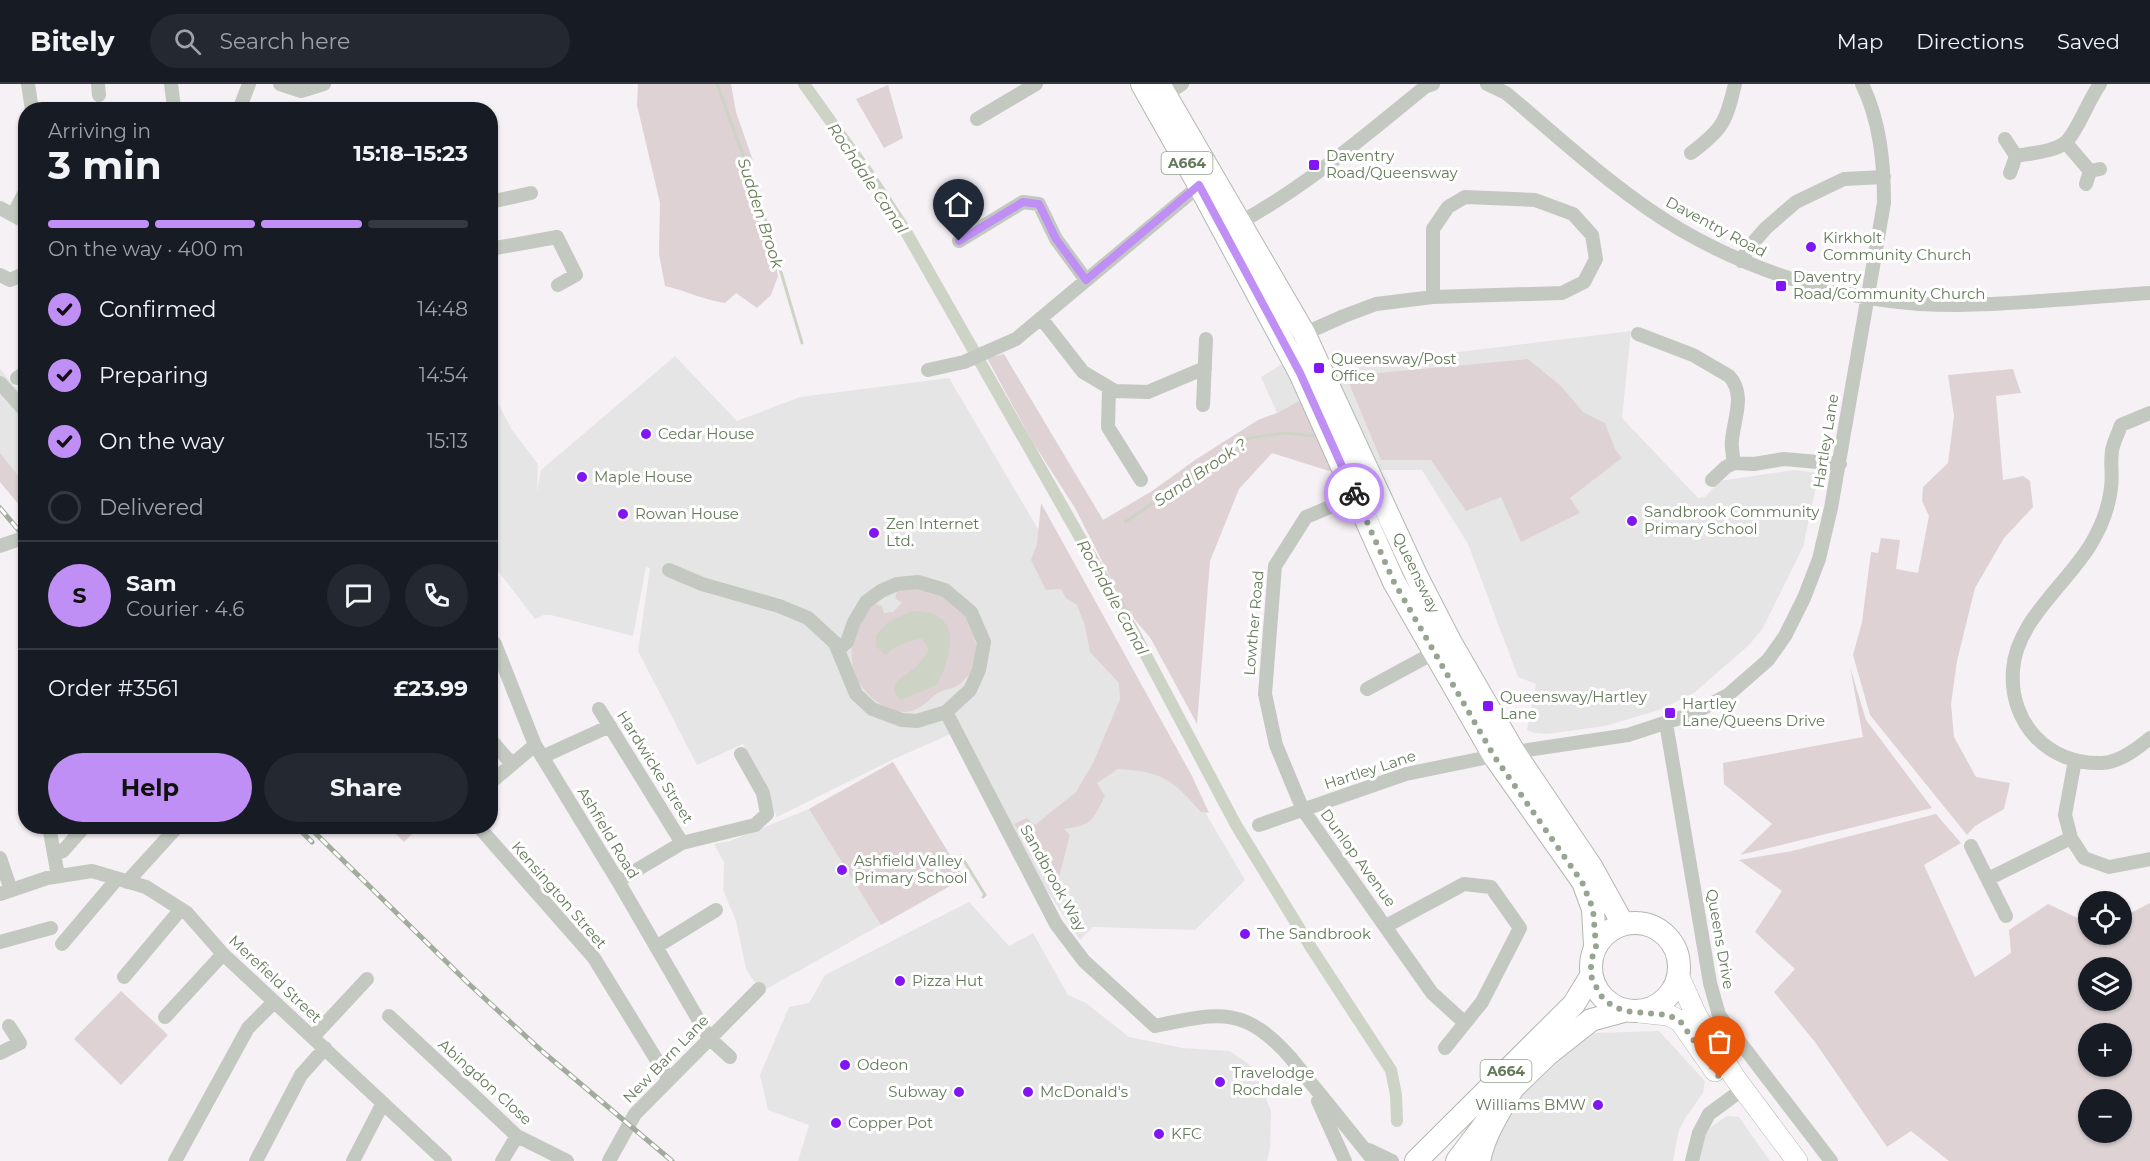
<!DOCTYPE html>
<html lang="en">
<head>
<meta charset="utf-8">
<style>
	body { margin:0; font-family:Montserrat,sans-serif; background:#242831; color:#f1f3f6; height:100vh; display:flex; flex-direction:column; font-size:22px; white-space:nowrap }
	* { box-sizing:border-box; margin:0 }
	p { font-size:20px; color:#9ea1a6 }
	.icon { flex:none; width:33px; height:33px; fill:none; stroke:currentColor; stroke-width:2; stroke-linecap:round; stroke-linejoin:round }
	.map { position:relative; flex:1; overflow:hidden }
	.panel { position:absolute; left:18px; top:18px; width:480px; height:732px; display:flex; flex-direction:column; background:#171b24; border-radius:24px; box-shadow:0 2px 4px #0004 }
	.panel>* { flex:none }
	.controls { position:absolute; left:2078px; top:807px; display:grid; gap:12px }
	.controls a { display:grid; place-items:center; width:54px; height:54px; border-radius:50%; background:#171b24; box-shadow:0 2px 4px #0004; font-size:30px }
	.pin { position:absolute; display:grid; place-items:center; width:51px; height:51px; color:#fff; margin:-62px -26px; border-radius:50% 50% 50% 0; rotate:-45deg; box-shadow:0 0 6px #0007 }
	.pin .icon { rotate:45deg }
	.courier { position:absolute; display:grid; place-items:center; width:60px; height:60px; margin:-30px; border:4px solid #bf8ff5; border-radius:50%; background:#fff; color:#222; box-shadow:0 2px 8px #0007 }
	.summary em { font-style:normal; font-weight:700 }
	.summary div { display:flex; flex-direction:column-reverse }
	.summary { display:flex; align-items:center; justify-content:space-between; height:102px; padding:0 30px }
	h1 { font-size:39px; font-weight:700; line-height:45px }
	.bar { display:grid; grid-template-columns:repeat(4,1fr); gap:9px 6px; align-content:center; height:72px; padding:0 30px }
	.bar i { height:8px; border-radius:4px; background:#363941 }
	.bar .current { background:#bf8ff5 }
	.bar p { grid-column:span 4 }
	.line { display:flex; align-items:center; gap:15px; padding:0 30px; border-top:2px solid #363941 }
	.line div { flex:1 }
	.round { display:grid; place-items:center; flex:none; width:63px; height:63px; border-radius:32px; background:#242831 }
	ol { padding:0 30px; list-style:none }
	li { display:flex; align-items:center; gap:18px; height:66px }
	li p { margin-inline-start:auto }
	li .icon { padding:6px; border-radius:50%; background:#bf8ff5; color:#111; stroke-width:4 }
	li:last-child { color:#9ea1a6 }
	li i { width:33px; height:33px; border:3px solid #363941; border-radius:50% }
	.button { display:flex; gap:12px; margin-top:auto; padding:12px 30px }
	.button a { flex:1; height:69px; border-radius:36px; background:#bf8ff5; color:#111; font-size:24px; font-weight:700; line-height:69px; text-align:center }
	.button a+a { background:#242831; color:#f1f3f6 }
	header { display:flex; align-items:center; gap:36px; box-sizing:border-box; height:84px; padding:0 30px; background:#171b24; border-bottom:2px solid #363941 }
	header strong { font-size:28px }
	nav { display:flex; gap:33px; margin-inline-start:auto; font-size:21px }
	.search { width:420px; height:54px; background:#242831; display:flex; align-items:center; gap:15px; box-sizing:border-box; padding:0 21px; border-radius:33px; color:#9ea1a6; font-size:22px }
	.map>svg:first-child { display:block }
</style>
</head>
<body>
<header>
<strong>Bitely</strong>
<div class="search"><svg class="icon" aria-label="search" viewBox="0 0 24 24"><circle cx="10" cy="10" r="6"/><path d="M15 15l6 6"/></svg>Search here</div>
<nav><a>Map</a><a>Directions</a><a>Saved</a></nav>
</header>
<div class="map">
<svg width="2150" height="1077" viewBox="0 0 2150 1077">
	<rect width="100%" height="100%" fill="#f6f1f5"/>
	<!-- built -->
	<path fill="#e6e5e5" d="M1631,247L1622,334L1698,414L1705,413L1720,397L1794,386L1819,389L1803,463L1763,544L1749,561L1694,609L1659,626L1605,642L1547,650L1535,649L1527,646L1536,600L1518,593L1468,460L1422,386H1374L1328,284Z
		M675,272L737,337L800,313L949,294L1245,796L1195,846L1093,843L1080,856L1041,798L960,646L894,675L777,733L743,660L697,681L638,567L650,484L646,483L633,552L551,531H544L535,535L491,478V305L512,346L538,380L537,408L541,386Z
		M1289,276L1306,314L1277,329L1261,293Z
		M0,285L25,315V400L0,369Z
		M893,678L964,794L761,908L746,885L736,837L723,806L724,778L714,760L730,757L809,725Z
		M969,818L1009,862L1033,849L1068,911L1086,919L1129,953L1183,964L1230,967L1254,984L1271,1027L1270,1065L1267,1077H798L809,1041L768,1026L760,991L789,923L809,919L825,891Z
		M1659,947L1705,997L1703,1009L1686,1033L1679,1046L1673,1077H1489L1505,1032L1552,976L1593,949Z
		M1727,1032L1739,1033L1770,1077H1698L1702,1058L1711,1043Z"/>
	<!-- green -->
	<path fill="#ded2d4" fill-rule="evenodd" d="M638,0H731L736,28L753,77L745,104L774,172L778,192L771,211L757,224L736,209L725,219C704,216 686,207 665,202L659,170L660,119L637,21Z
		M888,1L903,54L884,64L856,15Z
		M1004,270L1103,436L1152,407L1195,376L1258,336L1277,329L1303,315L1332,381L1329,387L1272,369L1239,405L1210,477L1197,640L1151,555L1127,526L1075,424L1032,357L987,274Z
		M1528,275L1561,302L1583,328L1605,339L1615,365L1622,374L1570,414L1580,429L1521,458L1501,413L1466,427L1431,376H1381L1346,292Z
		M2013,285L2021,309L1996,312L2003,396L2023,392L2030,397L2033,423L2004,454L1975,504L1957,577L1951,620L1954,653L1976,693L2010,699L2004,725L1975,742L1967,751L1870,631L1853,571L1862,538L1871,468L1878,469L1881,454L1900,456L1896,485L1918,489L1929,432L1922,417L1923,403L1948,379L1954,332L1948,291Z
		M0,369L25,400V428L0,398Z
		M1041,419L1192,692L1209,729L1201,728C1171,695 1164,688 1118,685L1097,699L1105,712C1092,737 1093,741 1064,745L1070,751L1059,793L1053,804L1043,784L1047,778L1041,762L1026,758L1014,740L1027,734L1035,741L1076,708L1094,677L1120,615L1119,599L1090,568L1085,542L1077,521L1066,514L1061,505L1046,506L1031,476L1037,460Z
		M898,504C912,505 931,503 943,510C948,513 952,519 956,523C962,528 967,533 970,540C981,563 979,590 955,603C951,605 946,605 942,607C930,612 925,623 912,627C890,633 863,611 855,590C851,580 851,565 852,554C854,543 866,529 873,519L882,522L884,529L893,528L902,519L895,514Z
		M1850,583L1866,636L1932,724L1740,771L1772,740L1724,700L1723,679L1863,653Z
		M893,678L964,794L881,841L809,725Z
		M1936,730L1961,759L1924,781L1975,893L2011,869L2009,846L2048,820L2088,839V850H2121V834L2150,819V1077H1949L1911,1047L1887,1063L1815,958L1774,908L1795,885L1755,848L1782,807L1739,776L1792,767ZM2088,884H2121V916H2088ZM2088,950H2121V982H2088ZM2088,1016H2121V1048H2088Z
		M389,743H419L404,758Z
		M121,907L168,951L121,1001L74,955Z"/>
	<!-- water -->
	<path fill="#cdd4c5" d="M911,527C963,526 954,568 937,601L901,616C885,602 901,594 912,586C919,581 924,572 929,566L922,554C910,558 894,560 888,570H884L876,562V551L887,539Z"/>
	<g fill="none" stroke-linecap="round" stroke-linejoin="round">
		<!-- stream -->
		<path stroke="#cdd4c5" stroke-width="3" d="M717,0L759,114L802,259
			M1125,438L1183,399L1209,378L1250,354L1285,349L1314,352
			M961,772L985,811L983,813"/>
		<!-- canal -->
		<path stroke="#cdd4c5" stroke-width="12" d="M804,0L867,88L905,146L1131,543L1236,741L1312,865L1391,986L1396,1011L1397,1037"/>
		<defs>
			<path id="primary" d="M1679,893L1696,931L1735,994L1797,1077
				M1639,928L1668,931L1680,937L1715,987"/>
			<path id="trunk" d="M1142,0L1199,101L1300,289L1394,498L1494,672L1583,798L1593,825L1595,862
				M1159,0L1304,249L1417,493L1451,559L1514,668L1592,784L1623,840
				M1591 883a44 44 0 1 1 88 0a44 44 0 1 1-88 0Z
				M1416,1077L1574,920L1591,892
				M1457,1077L1510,1007L1548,970L1591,936L1624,927"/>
			<path id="motorway" d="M1478,1077C1483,1051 1497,1030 1510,1007"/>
		</defs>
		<!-- primary casing -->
		<use href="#primary" stroke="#b2baaf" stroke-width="22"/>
		<!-- trunk casing -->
		<use href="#trunk" stroke="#b2b8af" stroke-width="24"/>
		<!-- motorway casing -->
		<use href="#motorway" stroke="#b2b8af" stroke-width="26"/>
		<!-- minor -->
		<path stroke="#c3c9c0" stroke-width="14" d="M28,0L32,26
			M98,0L99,11
			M171,0L174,23
			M280,0L301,7L324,0
			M1487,0L1506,9C1562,56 1618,109 1681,146C1764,194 1863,222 1959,221C2023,220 2087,213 2150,209
			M1161,13L1182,0
			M239,26L249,0
			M977,35L1036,0
			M2005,55L2016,72L2010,89
			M2066,59L2090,87
			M1691,69C1723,45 1726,38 1735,0
			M2016,72C2030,69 2055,68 2066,58C2077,48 2089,15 2100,0
			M2086,100L2090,87L2100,85
			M490,118L531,109
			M0,124L26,138
			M13,131L26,106
			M1235,141C1305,104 1364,52 1425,3L1433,0
			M959,157L1023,118L1039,120L1056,155L1086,196
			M490,165L557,153L576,191L558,201
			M1741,177L1750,162L1766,144L1796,118L1844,95L1884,93
			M0,191L10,196L26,189
			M1041,234L1083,288L1115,307L1148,308L1205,284
			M1638,250L1693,271L1729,292C1746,310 1734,334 1732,356C1731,363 1733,372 1734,379
			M1299,252L1344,232L1376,220L1433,213V145L1448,123L1465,113L1535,116L1573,130L1592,151L1596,175L1584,198L1562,209L1433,213
			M928,286L964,278L1016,255L1205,97
			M17,294L26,288
			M0,299L26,328
			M1109,304L1108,343L1141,396
			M1203,321L1206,255
			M2150,329L2121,341C2118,350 2113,359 2112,367C2110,379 2113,392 2111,404C2109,423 2101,443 2091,460C2067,500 2016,537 2013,586C2009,639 2048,681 2102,679C2120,678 2137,665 2150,654
			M1712,396L1726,383L1734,379L1754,380L1784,375L1840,380
			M1361,410L1306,433L1275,482L1265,610L1276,661L1303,726L1432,909L1465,939
			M0,462L26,453
			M669,486L702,500L779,522L808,534L835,559L856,610L872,625L902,636L917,637L946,628L970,606L979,586L984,558L971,528L945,506L918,498L897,500L881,507L866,518L854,538L847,558L838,566
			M490,555L495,560L535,661L618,797L709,954L730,973
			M1367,605L1439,566
			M599,625L682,759
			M946,628L1056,840L1084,877L1155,942C1217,929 1244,921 1290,973L1374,1077
			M1666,639L1710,899L1719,931L1831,1077
			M490,655L512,680
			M1514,668L1628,651L1692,630L1728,611L1768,576L1785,552L1804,514L1819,475L1831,424L1884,119C1884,78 1880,37 1862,0
			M542,673L610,642
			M2075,676L2065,731L2071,754L2084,774L2109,783L2150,775
			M490,699L535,661
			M1259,741L1406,690L1494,672
			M49,742L58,792
			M478,742L594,874L669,996
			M1971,762L2006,832
			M54,770L63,767L85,742
			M0,774L11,806
			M1988,795L2071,754
			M618,797L682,759L755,741L767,730L763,709L741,670
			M127,798L178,742
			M0,810L47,794L92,787L146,803L187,829L223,870L445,1077
			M1386,842L1464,800L1491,803L1520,844L1482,918L1445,964
			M0,858L51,844
			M62,860L117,795
			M656,863L716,826
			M124,893L181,825
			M389,932L517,1052L567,1077
			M165,933L223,870
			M313,953L367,895
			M0,969L20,959L9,942
			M1318,1017L1345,1077
			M1369,1066L1392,1077
			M175,1077L248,944L274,918
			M256,1077L301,991L325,964
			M353,1077L383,1019
			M502,1077L517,1052
			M609,1077L635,1030L759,905
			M1692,1077L1699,1049L1709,1030L1743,1005"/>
		<!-- primary -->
		<use href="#primary" stroke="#fff" stroke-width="21"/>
		<!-- trunk -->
		<use href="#trunk" stroke="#fff" stroke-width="22"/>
		<!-- motorway -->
		<use href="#motorway" stroke="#fff" stroke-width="24"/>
		<defs>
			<path id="rail" d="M0,424L26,455
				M296,742L312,758
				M308,742L469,900L543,968L672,1077"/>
		</defs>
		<!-- rail casing -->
		<use href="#rail" stroke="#a1ac9d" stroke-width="5"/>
		<!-- rail -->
		<use href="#rail" stroke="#fff" stroke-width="3" stroke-dasharray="9" stroke-linecap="butt"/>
	</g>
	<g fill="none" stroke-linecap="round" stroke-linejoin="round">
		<!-- done -->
		<path stroke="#97a490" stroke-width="6" stroke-dasharray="0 10.8" d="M1354,409L1394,498L1494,672L1582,798L1593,825L1596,862L1591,877V892L1600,911L1611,921L1624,927L1668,931L1680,937L1720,994"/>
		<!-- route -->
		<path stroke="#bf8ff5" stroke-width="8" d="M959,157L1023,118L1039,120L1056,155L1086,196L1199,101L1300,289L1354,409"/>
	</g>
	<!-- markers -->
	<g fill="#8115f3" stroke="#fff" stroke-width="2">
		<rect x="1308" y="75" width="12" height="12" rx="3"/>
		<circle cx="1811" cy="163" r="6"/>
		<rect x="1775" y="196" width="12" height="12" rx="3"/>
		<rect x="1313" y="278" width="12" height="12" rx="3"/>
		<circle cx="646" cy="350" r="6"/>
		<circle cx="582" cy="393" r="6"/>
		<circle cx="623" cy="430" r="6"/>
		<circle cx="1632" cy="437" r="6"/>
		<circle cx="874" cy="449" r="6"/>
		<rect x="1482" y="616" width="12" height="12" rx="3"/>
		<rect x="1664" y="623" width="12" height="12" rx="3"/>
		<circle cx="842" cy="786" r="6"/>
		<circle cx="1245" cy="850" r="6"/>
		<circle cx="900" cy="897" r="6"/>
		<circle cx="845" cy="981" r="6"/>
		<circle cx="1220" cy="998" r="6"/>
		<circle cx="959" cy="1008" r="6"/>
		<circle cx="1028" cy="1008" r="6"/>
		<circle cx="1598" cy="1021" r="6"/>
		<circle cx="836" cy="1039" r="6"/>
		<circle cx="1159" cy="1050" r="6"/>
	</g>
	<g text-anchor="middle" stroke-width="6" stroke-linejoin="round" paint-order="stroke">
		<!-- shield labels -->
		<g fill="#fff" stroke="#92a28c" stroke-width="1.5">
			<rect x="1161.5" y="68" width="51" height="22" rx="4.5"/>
			<rect x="1480.5" y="976" width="51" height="22" rx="4.5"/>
		</g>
		<g font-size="14" font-weight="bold" fill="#647a5a">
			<text x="1187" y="84">A664</text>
			<text x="1506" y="992">A664</text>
		</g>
		<!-- poi labels -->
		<g font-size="15" fill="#647a5a" stroke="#fff" text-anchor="start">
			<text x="1326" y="77">Daventry<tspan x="1326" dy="17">Road/Queensway</tspan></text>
			<text x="1823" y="159">Kirkholt<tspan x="1823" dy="17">Community Church</tspan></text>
			<text x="1793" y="198">Daventry<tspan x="1793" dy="17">Road/Community Church</tspan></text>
			<text x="1331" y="280">Queensway/Post<tspan x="1331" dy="17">Office</tspan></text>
			<text x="658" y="355">Cedar House</text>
			<text x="594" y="398">Maple House</text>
			<text x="1644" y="433">Sandbrook Community<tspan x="1644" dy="17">Primary School</tspan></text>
			<text x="635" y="435">Rowan House</text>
			<text x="886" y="445">Zen Internet<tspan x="886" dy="17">Ltd.</tspan></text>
			<text x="1500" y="618">Queensway/Hartley<tspan x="1500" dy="17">Lane</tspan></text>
			<text x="1682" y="625">Hartley<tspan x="1682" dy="17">Lane/Queens Drive</tspan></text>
			<text x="854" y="782">Ashfield Valley<tspan x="854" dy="17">Primary School</tspan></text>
			<text x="1257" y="855">The Sandbrook</text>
			<text x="912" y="902">Pizza Hut</text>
			<text x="857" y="986">Odeon</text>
			<text x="1232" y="994">Travelodge<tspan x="1232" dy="17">Rochdale</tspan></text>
			<text x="947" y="1013" text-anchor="end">Subway</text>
			<text x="1040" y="1013">McDonald's</text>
			<text x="1586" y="1026" text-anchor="end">Williams BMW</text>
			<text x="848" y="1044">Copper Pot</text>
			<text x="1171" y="1055">KFC</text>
		</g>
		<!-- street labels -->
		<g font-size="15" fill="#647a5a" stroke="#fff">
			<text transform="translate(1716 143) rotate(28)" y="5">Daventry Road</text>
			<text transform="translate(1826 357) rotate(-81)" y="5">Hartley Lane</text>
			<text transform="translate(1416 489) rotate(64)" y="5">Queensway</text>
			<text transform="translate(1254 539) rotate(-85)" y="5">Lowther Road</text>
			<text transform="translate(655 683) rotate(58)" y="5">Hardwicke Street</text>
			<text transform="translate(1370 686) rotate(-18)" y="5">Hartley Lane</text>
			<text transform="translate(608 749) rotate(59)" y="5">Ashfield Road</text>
			<text transform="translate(1358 774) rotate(54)" y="5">Dunlop Avenue</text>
			<text transform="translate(1053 794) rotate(61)" y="5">Sandbrook Way</text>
			<text transform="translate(559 811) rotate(49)" y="5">Kensington Street</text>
			<text transform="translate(1720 855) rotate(80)" y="5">Queens Drive</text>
			<text transform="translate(275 895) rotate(43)" y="5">Merefield Street</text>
			<text transform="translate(666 975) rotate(-46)" y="5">New Barn Lane</text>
			<text transform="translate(485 998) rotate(42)" y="5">Abingdon Close</text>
		</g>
		<!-- water labels -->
		<g font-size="16" font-style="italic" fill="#697c58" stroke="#fff">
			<text transform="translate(868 94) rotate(56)" y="6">Rochdale Canal</text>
			<text transform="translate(761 129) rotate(72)" y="6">Sudden Brook</text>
			<text transform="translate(1200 388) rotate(-34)" y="6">Sand Brook ?</text>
			<text transform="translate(1113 513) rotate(61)" y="6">Rochdale Canal</text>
		</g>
	</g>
</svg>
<div class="controls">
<a><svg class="icon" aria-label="locate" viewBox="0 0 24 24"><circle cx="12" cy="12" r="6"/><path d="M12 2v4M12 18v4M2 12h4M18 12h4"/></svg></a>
<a><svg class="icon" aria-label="layers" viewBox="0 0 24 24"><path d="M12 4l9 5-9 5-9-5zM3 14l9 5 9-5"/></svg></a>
<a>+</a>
<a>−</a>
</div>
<div class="pin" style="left:1720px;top:994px;background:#ea580c"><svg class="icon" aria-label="bag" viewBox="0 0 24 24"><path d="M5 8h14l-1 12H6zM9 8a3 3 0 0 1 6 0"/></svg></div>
<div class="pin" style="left:959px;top:157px;background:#1f2937"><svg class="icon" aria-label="home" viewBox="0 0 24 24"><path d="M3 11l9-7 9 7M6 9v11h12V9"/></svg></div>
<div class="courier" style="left:1354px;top:409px"><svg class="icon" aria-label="bike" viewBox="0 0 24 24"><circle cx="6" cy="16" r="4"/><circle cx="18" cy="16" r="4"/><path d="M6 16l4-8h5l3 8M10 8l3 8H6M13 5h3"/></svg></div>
<section class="panel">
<div class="summary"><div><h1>3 min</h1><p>Arriving in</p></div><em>15:18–15:23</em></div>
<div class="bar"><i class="current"></i><i class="current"></i><i class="current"></i><i></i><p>On the way · 400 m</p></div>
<ol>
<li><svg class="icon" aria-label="check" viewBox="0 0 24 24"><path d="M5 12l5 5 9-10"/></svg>Confirmed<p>14:48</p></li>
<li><svg class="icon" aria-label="check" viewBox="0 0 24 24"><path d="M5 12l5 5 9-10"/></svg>Preparing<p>14:54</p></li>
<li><svg class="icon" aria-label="check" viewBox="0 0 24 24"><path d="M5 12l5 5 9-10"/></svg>On the way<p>15:13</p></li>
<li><i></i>Delivered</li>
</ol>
<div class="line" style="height:108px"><b class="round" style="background:#bf8ff5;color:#111">S</b><div><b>Sam</b><p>Courier · 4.6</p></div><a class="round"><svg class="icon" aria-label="chat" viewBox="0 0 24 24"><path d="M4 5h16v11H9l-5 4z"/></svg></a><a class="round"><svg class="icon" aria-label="phone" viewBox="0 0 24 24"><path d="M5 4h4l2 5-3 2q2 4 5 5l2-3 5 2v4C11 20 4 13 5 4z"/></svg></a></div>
<div class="line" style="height:78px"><div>Order #3561</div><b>£23.99</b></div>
<div class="button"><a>Help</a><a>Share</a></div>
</section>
</div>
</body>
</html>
